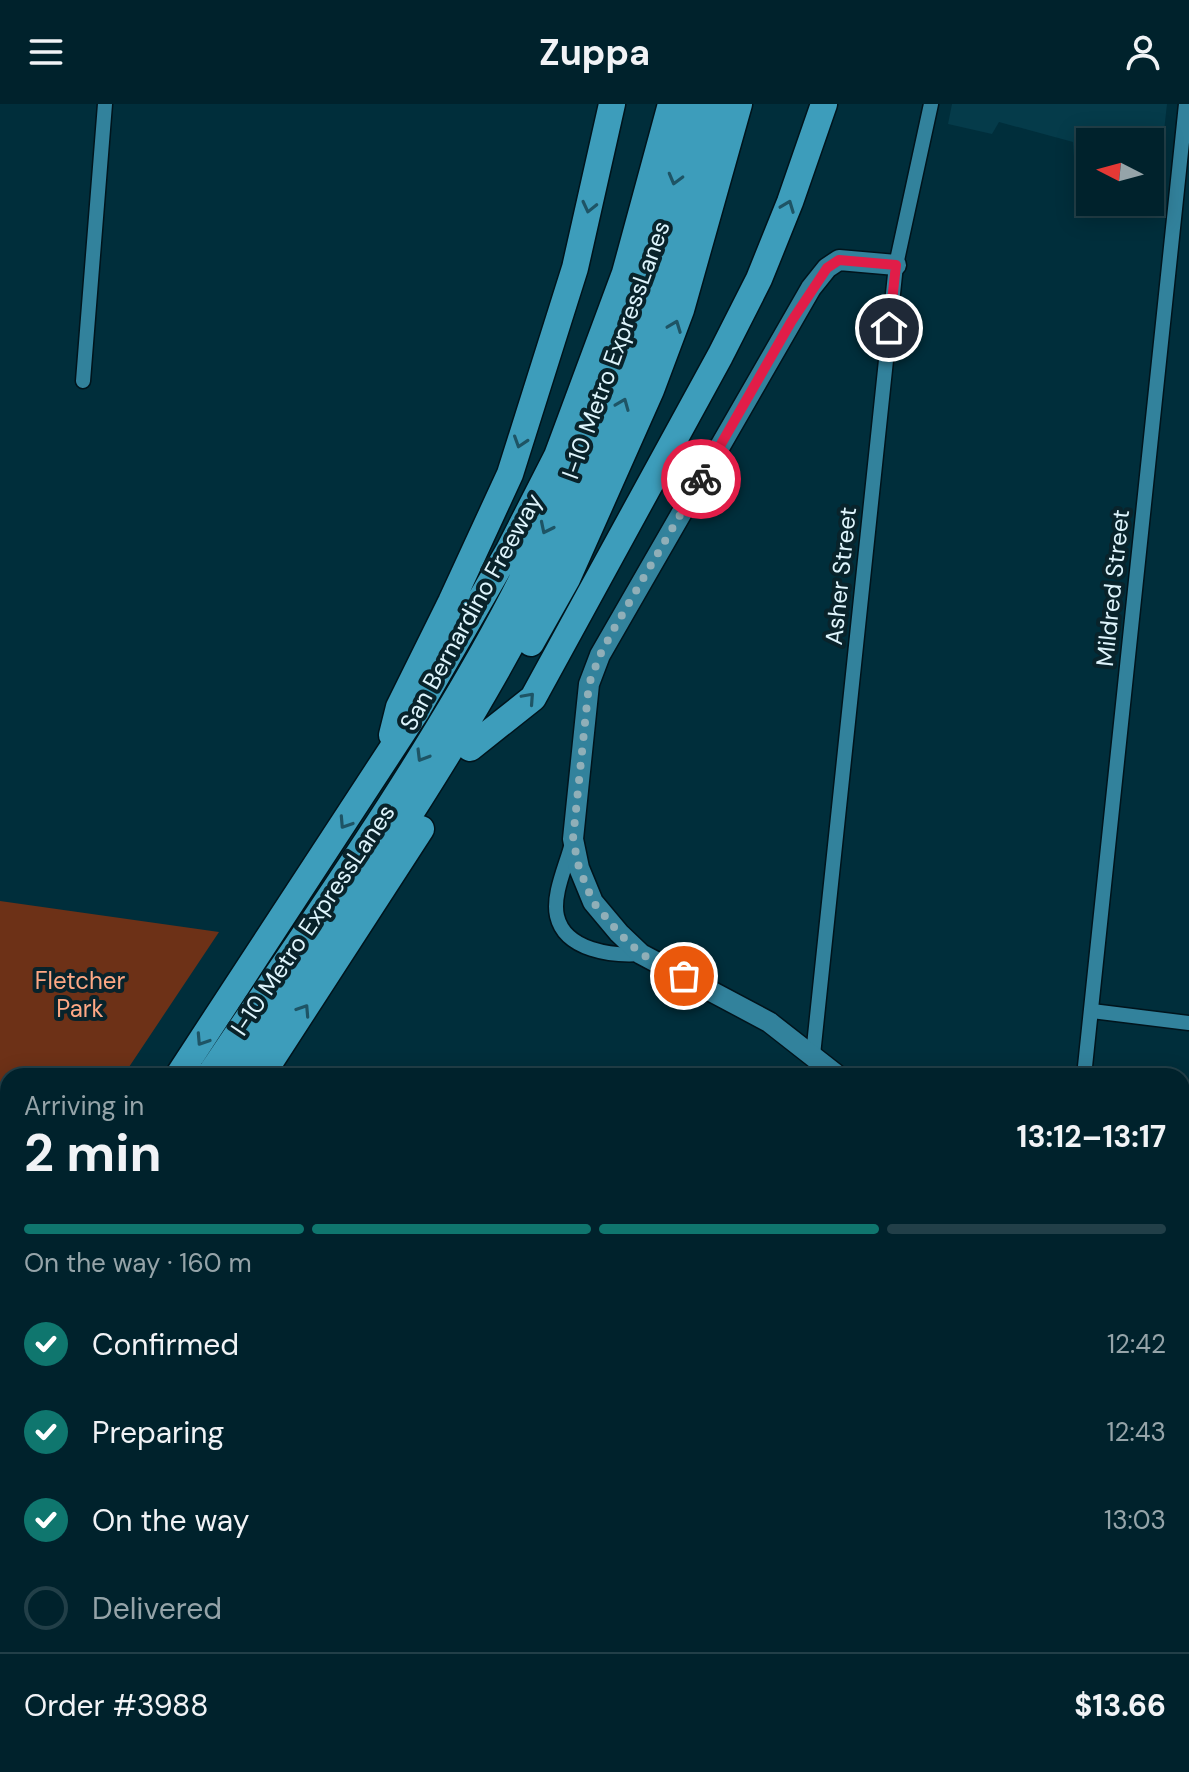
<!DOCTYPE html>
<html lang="en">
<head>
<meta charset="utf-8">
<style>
	body { margin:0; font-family:"DM Sans",sans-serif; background:#0a2a34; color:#f1f3f6; height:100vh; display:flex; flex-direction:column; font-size:30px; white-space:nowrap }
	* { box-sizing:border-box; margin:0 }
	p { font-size:26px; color:#95a4a9 }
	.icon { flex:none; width:44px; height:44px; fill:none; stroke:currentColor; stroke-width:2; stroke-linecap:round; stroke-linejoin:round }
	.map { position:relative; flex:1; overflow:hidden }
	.drawer { position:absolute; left:0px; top:964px; width:1190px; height:704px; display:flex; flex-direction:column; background:#00222c; border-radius:24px 24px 0 0; box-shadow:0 4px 20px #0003,0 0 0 2px #223f48 }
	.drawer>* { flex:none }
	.needle { width:52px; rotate:276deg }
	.buttons { position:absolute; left:1076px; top:24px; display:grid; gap:16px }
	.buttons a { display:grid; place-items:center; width:88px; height:88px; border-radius:0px; background:#00222c; box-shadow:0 4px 20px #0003,0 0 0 2px #223f48; font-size:40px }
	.pin { position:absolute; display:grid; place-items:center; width:68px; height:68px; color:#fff; margin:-34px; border:4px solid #fff; border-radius:50%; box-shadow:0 2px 8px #0007 }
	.courier { position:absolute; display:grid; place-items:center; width:80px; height:80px; margin:-40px; border:6px solid #e11d48; border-radius:50%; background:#fff; color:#222; box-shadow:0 2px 10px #0007 }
	.headline em { font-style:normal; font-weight:700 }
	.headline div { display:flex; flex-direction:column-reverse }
	.headline { display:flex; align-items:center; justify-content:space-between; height:136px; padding:0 24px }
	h1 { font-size:52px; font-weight:700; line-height:60px }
	.bar { display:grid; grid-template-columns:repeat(4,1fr); gap:12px 8px; align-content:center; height:96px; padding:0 24px }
	.bar i { height:10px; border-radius:6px; background:#223f48 }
	.bar .on { background:#0f766e }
	.bar p { grid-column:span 4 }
	.line { display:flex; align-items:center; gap:20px; padding:0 24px; border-top:2px solid #223f48 }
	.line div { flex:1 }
	ol { padding:0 24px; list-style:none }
	li { display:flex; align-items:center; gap:24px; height:88px }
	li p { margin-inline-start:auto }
	li .icon { padding:8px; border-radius:50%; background:#0f766e; color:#fff; stroke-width:4 }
	li:last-child { color:#95a4a9 }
	li i { width:44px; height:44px; border:4px solid #223f48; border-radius:50% }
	header { display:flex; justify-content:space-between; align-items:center; height:104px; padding:0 24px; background:#00222c; font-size:36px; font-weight:700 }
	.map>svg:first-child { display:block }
</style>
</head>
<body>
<header><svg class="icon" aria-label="menu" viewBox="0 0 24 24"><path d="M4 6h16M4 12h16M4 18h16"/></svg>Zuppa<svg class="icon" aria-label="person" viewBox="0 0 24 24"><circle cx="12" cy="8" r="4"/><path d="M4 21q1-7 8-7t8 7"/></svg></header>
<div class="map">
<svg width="1189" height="1668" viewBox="0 0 1189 1668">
	<rect width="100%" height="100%" fill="#002e3b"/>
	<!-- built -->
	<path fill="#053b4a" d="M952,0H1167L1160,64L1150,62V38H1090V56L1074,54L1073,38L999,18L992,30L948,20Z"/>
	<!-- green -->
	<path fill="#6d3117" d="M0,797L219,828L123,972H8V1144L0,1156Z"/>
	<!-- water -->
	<path fill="#453f0e" d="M0,1444L8,1473V1660H60L62,1668H0Z"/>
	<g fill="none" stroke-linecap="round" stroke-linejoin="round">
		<defs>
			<path id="street" d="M83,277L105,0
				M572,739C567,760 552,790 557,812C565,847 613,852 641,850
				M1092,907L1189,919
				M813,951L896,161L931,0
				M1084,972L1186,0
				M222,1660L225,1668
				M425,1660L427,1668
				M1052,1660L1055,1668
				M547,1668L571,1660"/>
			<path id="secondary" d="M838,972L769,918L641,850L619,829L593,798L579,764L573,735L589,580L600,551L811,184L827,164L839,156L896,161
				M1182,1185L1189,1190"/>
			<path id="highway" d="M531,539L567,475L651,286L681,206L739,0
				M392,631L399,603L451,498L510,370L575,164L612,0
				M470,644L533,594L720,252L759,175L790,98L824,0
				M178,972L416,608L509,446L557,352L625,169L671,0
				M209,972C310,821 416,673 502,514C589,352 647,177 696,0
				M235,972C320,845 409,719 485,587C591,405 668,204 720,0
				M261,972L421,725
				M0,1232L8,1220
				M0,1328L8,1316
				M0,1361L8,1348"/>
		</defs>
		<!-- street casing -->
		<use href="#street" stroke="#00141c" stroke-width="17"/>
		<!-- secondary casing -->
		<use href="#secondary" stroke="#00141c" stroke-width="23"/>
		<!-- highway casing -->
		<use href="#highway" stroke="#00141c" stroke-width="29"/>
		<!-- street -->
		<use href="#street" stroke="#32829c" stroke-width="14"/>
		<!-- secondary -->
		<use href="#secondary" stroke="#32829c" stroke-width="20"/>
		<!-- highway -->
		<use href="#highway" stroke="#3d9dbb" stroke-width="26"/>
		<defs>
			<path id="highway-bridge" d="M0,1279L8,1268"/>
		</defs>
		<!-- highway-bridge casing -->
		<use href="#highway-bridge" stroke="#00141c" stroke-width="29" stroke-linecap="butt"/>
		<!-- highway-bridge -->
		<use href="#highway-bridge" stroke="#3d9dbb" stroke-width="26"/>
	</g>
	<!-- one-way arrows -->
	<defs><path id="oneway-chevron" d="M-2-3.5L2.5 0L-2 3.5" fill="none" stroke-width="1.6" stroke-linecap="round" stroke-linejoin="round" transform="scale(2)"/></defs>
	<g stroke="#1e5465">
		<use href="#oneway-chevron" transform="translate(675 75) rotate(105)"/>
		<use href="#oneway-chevron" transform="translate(788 102) rotate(-69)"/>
		<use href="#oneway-chevron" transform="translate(589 103) rotate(103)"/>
		<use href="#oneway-chevron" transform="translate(675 222) rotate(-69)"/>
		<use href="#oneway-chevron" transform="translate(623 300) rotate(-68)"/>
		<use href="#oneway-chevron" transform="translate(520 338) rotate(108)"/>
		<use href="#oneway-chevron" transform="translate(546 424) rotate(116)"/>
		<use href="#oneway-chevron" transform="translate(529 594) rotate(-48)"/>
		<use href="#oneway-chevron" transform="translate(422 652) rotate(121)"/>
		<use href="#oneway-chevron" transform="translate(345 719) rotate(123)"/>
		<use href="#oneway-chevron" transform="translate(304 906) rotate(-57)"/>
		<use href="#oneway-chevron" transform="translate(202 936) rotate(123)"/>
	</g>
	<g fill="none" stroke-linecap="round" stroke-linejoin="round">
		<!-- done -->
		<path stroke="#90afb8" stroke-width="8" stroke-dasharray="0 14.4" d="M684,872L641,850L619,829L593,798L579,764L573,735L589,580L600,551L615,523L701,375"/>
		<!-- route -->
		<path stroke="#e11d48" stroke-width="10" d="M701,375L791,218L827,164L839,156L896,161L889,224"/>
	</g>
	<g text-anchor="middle" stroke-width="8" stroke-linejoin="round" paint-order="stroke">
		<!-- street labels -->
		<g font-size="24" fill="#def4fc" stroke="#09232b">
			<text transform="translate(616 246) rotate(-70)" y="8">I-10 Metro ExpressLanes</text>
			<text transform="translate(841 472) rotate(-84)" y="8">Asher Street</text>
			<text transform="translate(1113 484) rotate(-84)" y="8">Mildred Street</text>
			<text transform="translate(471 508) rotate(-61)" y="8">San Bernardino Freeway</text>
			<text transform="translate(313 816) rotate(-56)" y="8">I-10 Metro ExpressLanes</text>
		</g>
		<!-- park labels -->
		<g font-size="24" fill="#fea885" stroke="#09232b">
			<text x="80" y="885">Fletcher<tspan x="80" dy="28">Park</tspan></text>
		</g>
	</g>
</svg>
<div class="buttons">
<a><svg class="needle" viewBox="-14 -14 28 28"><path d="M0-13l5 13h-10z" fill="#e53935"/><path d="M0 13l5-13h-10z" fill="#95a4a9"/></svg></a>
</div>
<div class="pin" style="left:684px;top:872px;background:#ea580c"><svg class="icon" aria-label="bag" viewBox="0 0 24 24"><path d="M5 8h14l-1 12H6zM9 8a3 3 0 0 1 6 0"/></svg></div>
<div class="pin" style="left:889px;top:224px;background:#1f2937"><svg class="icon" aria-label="home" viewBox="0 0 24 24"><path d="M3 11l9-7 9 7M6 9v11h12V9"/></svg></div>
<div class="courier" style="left:701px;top:375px"><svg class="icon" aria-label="bike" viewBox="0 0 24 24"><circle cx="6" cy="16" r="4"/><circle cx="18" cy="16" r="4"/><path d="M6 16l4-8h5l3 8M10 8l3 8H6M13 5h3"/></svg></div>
<section class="drawer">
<div class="headline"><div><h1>2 min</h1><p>Arriving in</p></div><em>13:12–13:17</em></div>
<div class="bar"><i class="on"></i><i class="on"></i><i class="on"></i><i></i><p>On the way · 160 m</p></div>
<ol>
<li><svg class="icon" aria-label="check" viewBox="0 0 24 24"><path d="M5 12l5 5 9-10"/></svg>Confirmed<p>12:42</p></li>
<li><svg class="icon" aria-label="check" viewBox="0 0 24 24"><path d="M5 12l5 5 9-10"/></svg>Preparing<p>12:43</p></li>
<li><svg class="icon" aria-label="check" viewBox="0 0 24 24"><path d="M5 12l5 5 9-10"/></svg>On the way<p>13:03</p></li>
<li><i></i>Delivered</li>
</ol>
<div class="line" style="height:104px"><div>Order #3988</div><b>$13.66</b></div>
</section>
</div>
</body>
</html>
